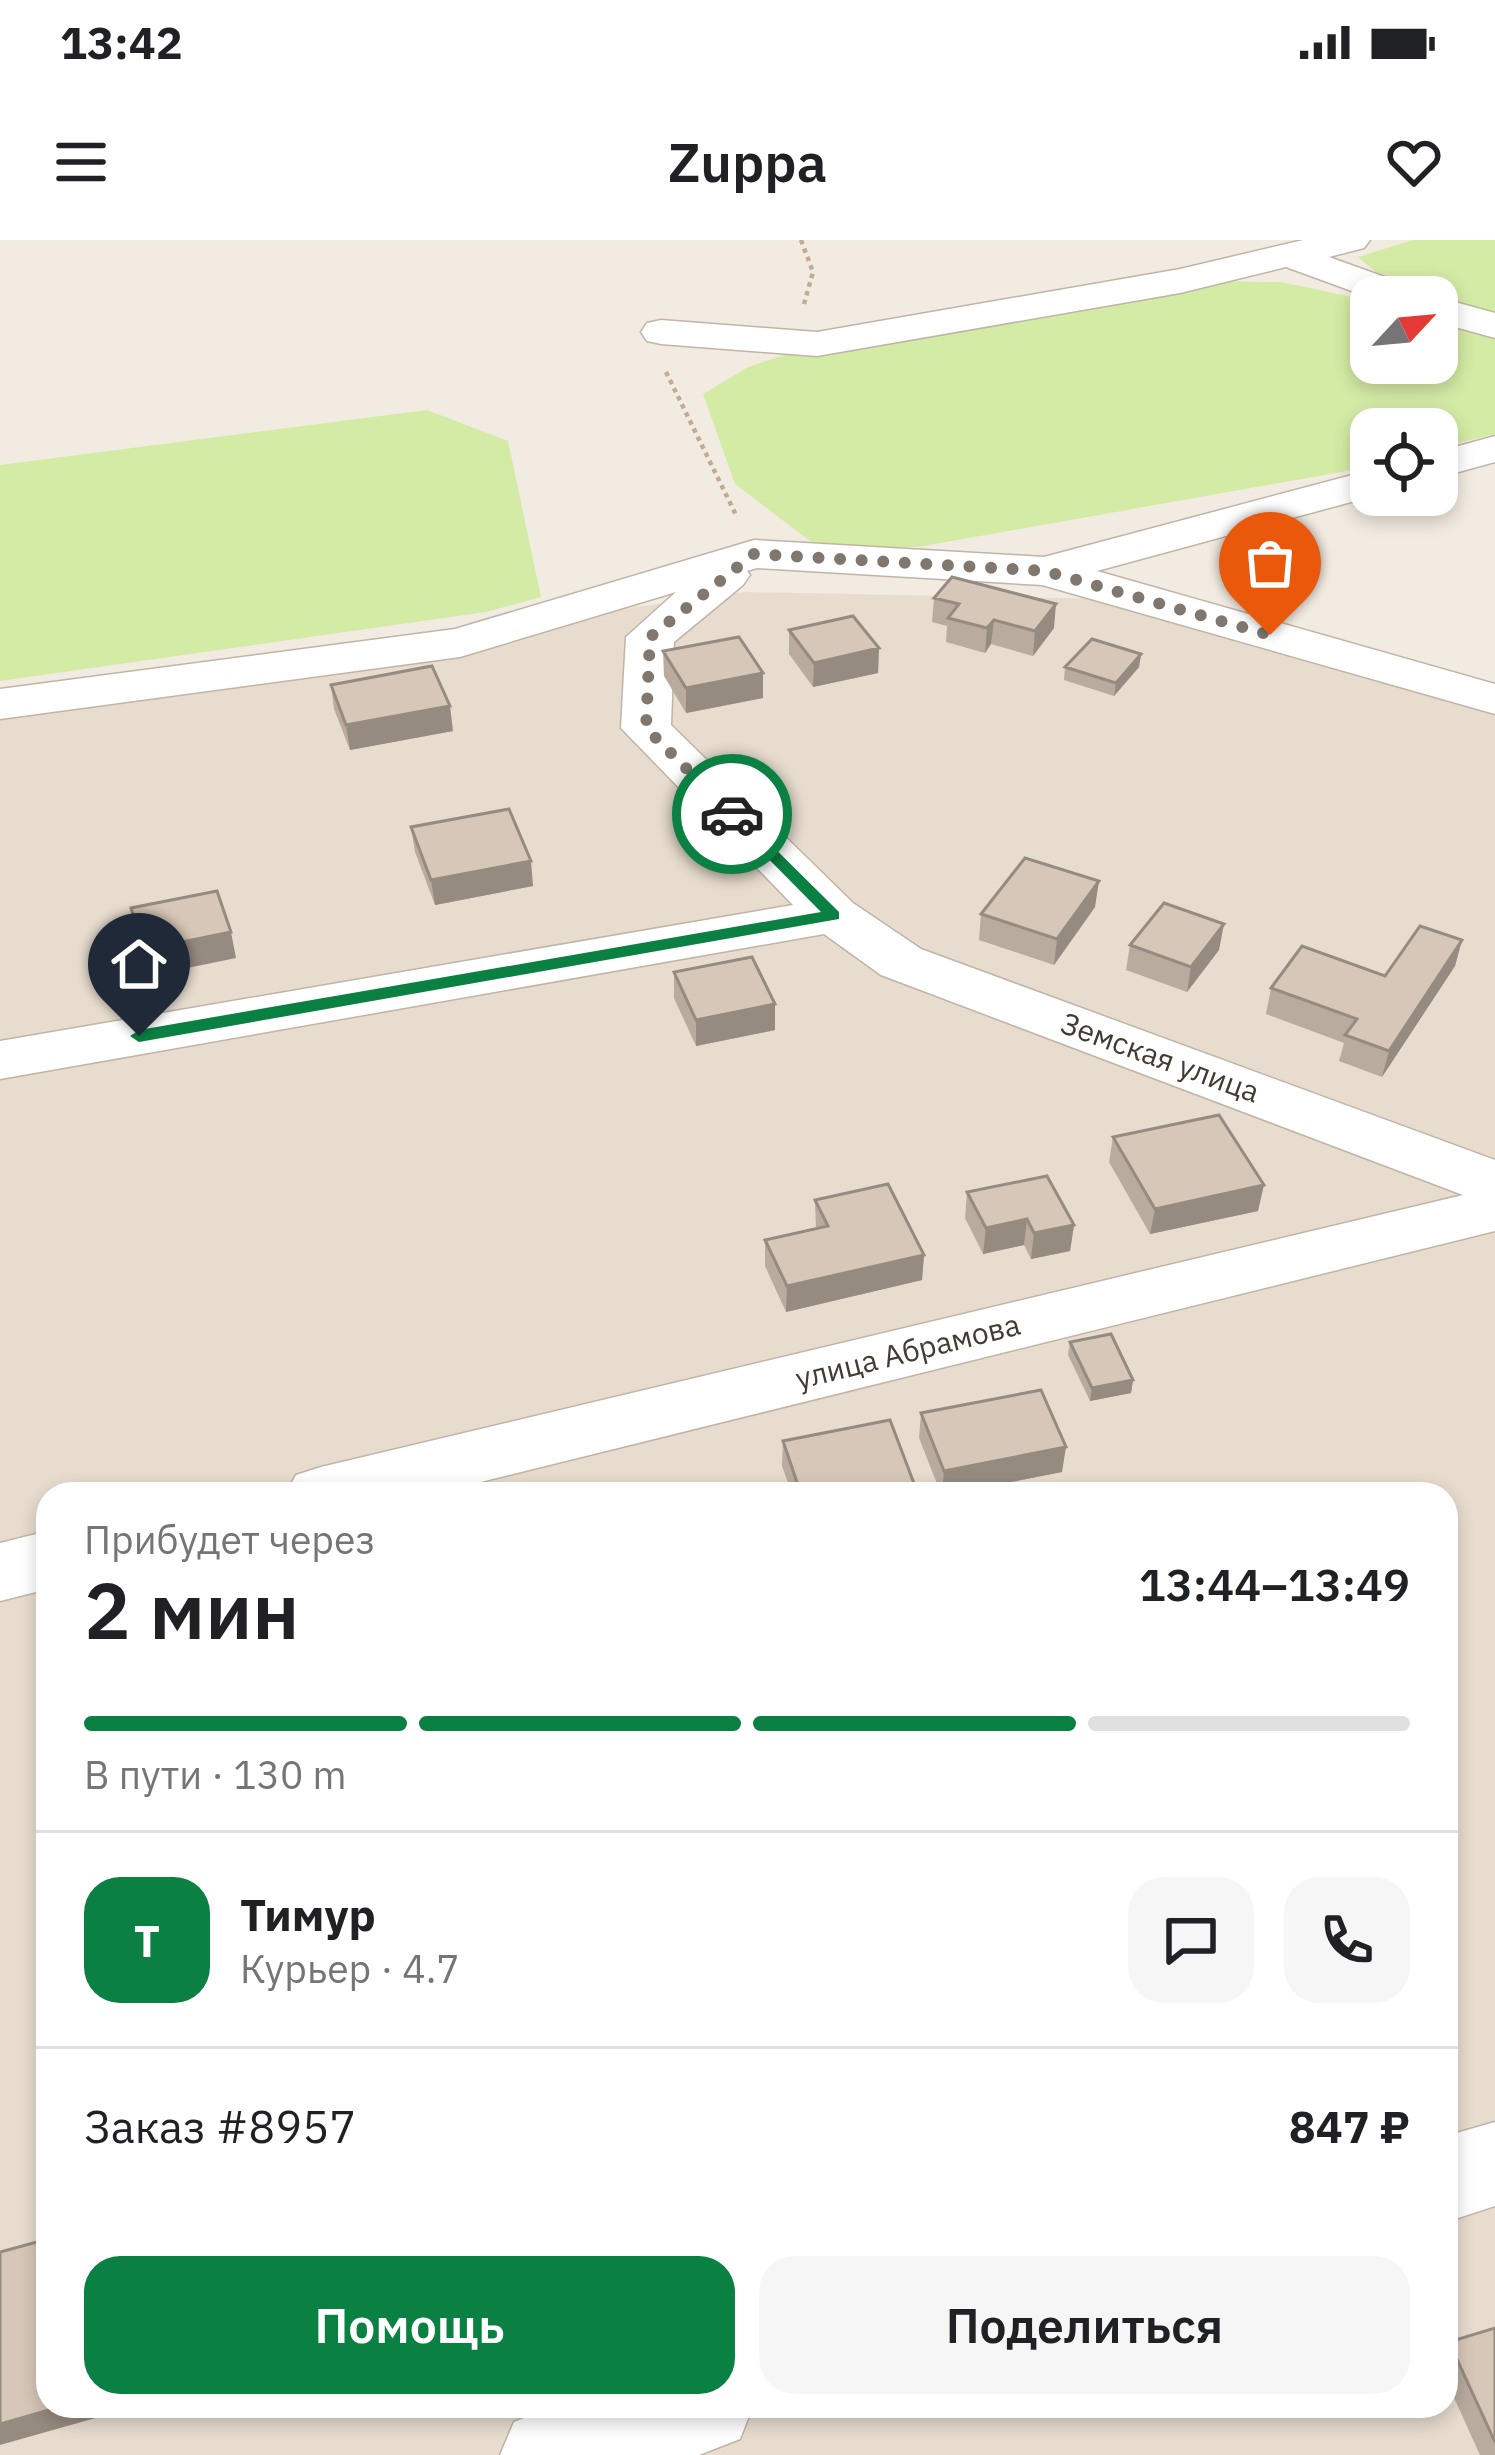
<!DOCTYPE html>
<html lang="ru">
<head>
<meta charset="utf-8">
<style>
	body { margin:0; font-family:"IBM Plex Sans",sans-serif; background:#f6f6f6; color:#202124; height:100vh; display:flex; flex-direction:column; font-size:45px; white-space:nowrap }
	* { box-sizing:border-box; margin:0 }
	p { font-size:39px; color:#757577 }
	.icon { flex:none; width:66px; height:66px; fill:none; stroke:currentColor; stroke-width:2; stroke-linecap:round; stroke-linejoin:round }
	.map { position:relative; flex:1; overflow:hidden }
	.drawer { position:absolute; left:36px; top:1242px; width:1422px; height:936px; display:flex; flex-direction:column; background:#fff; border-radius:36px; box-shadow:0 6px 18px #0003 }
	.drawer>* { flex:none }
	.needle { width:78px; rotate:64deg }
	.fabs { position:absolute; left:1350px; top:36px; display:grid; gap:24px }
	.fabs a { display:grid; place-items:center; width:108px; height:108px; border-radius:24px; background:#fff; box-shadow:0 6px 18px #0003; font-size:60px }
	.pin { position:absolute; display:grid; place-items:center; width:102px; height:102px; color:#fff; margin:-123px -51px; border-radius:50% 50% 50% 0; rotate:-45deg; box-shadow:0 0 12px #0007 }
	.pin .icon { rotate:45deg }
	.courier { position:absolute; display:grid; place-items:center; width:120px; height:120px; margin:-60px; border:9px solid #0b8043; border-radius:50%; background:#fff; color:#222; box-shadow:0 3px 15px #0007 }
	.summary em { font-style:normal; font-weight:600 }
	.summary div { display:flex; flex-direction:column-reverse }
	.summary { display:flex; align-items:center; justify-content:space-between; height:204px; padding:0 48px }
	h1 { font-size:78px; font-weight:600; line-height:90px }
	.bar { display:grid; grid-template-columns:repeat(4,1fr); gap:18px 12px; align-content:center; height:144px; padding:0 48px }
	.bar i { height:15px; border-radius:9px; background:#e0e0e0 }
	.bar .active { background:#0b8043 }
	.bar p { grid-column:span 4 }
	.line { display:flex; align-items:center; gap:30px; padding:0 48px; border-top:3px solid #e0e0e0 }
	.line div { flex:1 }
	.round { display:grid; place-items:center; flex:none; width:126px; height:126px; border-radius:36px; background:#f6f6f6 }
	.button { display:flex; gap:24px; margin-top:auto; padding:24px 48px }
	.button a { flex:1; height:138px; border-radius:36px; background:#0b8043; color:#fff; font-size:48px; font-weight:600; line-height:138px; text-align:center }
	.button a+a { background:#f6f6f6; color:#202124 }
	.status { display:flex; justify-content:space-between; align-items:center; height:84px; padding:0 60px; background:#fff; direction:ltr }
	.status svg { height:33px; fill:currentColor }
	header { display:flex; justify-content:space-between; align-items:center; height:156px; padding:0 48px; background:#fff; font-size:54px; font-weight:600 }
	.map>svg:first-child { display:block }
</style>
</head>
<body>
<div class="status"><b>13:42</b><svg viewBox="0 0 49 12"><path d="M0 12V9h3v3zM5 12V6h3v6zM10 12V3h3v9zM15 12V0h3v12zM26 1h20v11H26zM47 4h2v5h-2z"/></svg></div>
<header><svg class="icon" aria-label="menu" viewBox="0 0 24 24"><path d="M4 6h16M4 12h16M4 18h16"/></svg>Zuppa<svg class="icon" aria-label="heart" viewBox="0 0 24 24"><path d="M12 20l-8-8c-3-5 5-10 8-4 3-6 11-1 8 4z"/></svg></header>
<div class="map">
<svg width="1495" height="2215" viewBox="0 0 1495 2215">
	<rect width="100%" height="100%" fill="#f2ebe1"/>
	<!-- residential -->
	<path fill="#e7dcce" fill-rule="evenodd" d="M744,352L1107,359L1495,466V2215H0V456ZM48,1254H1446V2166H48Z"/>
	<!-- green -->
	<path fill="#d4eba5" d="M1413,0H1495V81L1437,57L1396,49L1358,17Z
		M1180,41L1281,42L1371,61V123H1437V76L1495,96V194L1437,208V189H1371V225L1347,231L918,307H818L735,244L703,154L748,127L817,104Z
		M427,170L508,201L541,357L486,372L0,441V225Z"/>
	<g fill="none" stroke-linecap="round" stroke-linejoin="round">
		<defs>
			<path id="minor" d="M1303,0H1370L1364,8L1329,17L1418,49L1424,57L1371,58L1286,27L1180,53L817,116L661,104L647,101L641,92L647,83L661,80L817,92L1180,29Z
				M1437,57L1495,73V98L1437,82Z
				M1495,196V222L1437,238V212Z
				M1371,230V255H1377L1097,331L1495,444V474L1042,345L757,328L747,331L750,335L743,345L674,402L671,485L853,663L921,709L1495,920V991L432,1254H286L296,1235L321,1227L1463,955L881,735L824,694L0,839V801L793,665L621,488L626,397L676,352L460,417L0,479V449L455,389L754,300L1044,317Z
				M48,1291V1349L0,1361V1303Z
				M1495,1882V1966L1446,1982V1896Z
				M554,2166H753L740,2199L699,2215H500L514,2182Z"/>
		</defs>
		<!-- minor casing -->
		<use href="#minor" stroke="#c0b4a6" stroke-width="3"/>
		<!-- path -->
		<path stroke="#c1ab93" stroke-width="4.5" stroke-dasharray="4.5 4.5" stroke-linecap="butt" d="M801,0L813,32L804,64
			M666,132L736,275"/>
		<!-- minor -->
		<use href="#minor" fill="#fff" fill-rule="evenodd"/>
	</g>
	<!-- wall -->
	<path fill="#b9ab9e" d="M934,358L1054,388L1033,416L991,404L985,413L946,402L947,386L932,382Z
		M789,390L879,408L878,433L813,447L789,414Z
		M663,411L763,458L686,473L664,436Z
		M1141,414L1139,427L1114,456L1064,440L1065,427Z
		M331,445L453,491L350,510L334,469Z
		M411,587L533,646L435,665L415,612Z
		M1095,667L1054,725L979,700L981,674Z
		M1462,700L1455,726L1382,837L1339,821L1344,803L1266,774L1271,748L1385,736Z
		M1130,705L1219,710L1187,752L1126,730Z
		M674,732L775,790L696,806L674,758Z
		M1113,897L1258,971L1150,994L1109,922Z
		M967,952L1074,985L1070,1011L1031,1019L1024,1005L983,1014L965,978Z
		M815,960L924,1015L922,1040L786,1072L765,1026V1000L816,989Z
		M1070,1102L1133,1140L1131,1153L1090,1161L1068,1115Z
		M921,1173L1062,1232L950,1254H941L919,1198Z
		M783,1201L918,1254H792L782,1226Z
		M1495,2088V2215H1480L1446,2140V2107L1449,2102Z"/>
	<!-- shaded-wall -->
	<path fill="#968b81" d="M1056,364L1054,388L1033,416L1035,391Z
		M994,380L991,404L985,413L987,388Z
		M879,408L878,433L813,447L814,423Z
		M1141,414L1139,427L1114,456L1116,443Z
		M763,433V458L686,473V448Z
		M450,466L453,491L350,510L346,485Z
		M531,621L533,646L435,665L431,640Z
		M1099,641L1095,667L1054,725L1057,699Z
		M1224,684L1219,710L1187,752L1191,727Z
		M231,692L236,718L149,736L143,710Z
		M1462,700L1455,726L1382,837L1389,811Z
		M775,764V790L696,806V780Z
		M1264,945L1258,971L1150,994L1155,969Z
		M1027,979L1024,1005L983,1014L986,988Z
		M1074,985L1070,1011L1031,1019L1034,993Z
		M924,1015L922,1040L786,1072L787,1046Z
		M1133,1140L1131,1153L1090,1161L1092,1148Z
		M1066,1207L1062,1232L950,1254H942L944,1231Z
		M63,2166H138L0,2205V2184Z"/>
	<!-- building -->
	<path fill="#d7c7b8" stroke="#968b81" stroke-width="3" d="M952,337L1056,364L1035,391L994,380L987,388L948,378L959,364L934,358Z
		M853,376L879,408L814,423L789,390Z
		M739,397L763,433L686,448L663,411Z
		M1092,399L1141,414L1116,443L1065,427Z
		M432,426L450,466L346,485L331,445Z
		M509,569L531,621L431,640L411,587Z
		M1025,618L1099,641L1057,699L981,674Z
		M217,651L231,692L143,710L131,668Z
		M1164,663L1224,684L1191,727L1130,705Z
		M1420,686L1462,700L1389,811L1345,795L1357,779L1271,748L1302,706L1385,736Z
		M752,717L775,764L696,780L674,732Z
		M1219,875L1264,945L1155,969L1113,897Z
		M1047,936L1074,985L1034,993L1027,979L986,988L967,952Z
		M888,944L924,1015L787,1046L765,1000L828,986L815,960Z
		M1111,1094L1133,1140L1092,1148L1070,1102Z
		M1041,1150L1066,1207L944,1231L921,1173Z
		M890,1180L918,1254H801L783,1201Z
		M48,1999V2166H63L0,2184V2012Z
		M1495,2088V2202L1449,2102Z"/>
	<!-- route -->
	<path fill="#0b8043" d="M727,571H737L839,672V679L139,802L130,796L139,790L821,672L727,577Z"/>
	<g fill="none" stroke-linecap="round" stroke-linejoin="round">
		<!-- done -->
		<path stroke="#80786f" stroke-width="12" stroke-dasharray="0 21.6" d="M732,574L646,488L650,397L754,314L1045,331L1270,395"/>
	</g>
	<g text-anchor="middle" stroke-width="10" stroke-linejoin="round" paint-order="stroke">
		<!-- street labels -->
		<g font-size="30" fill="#433a31" stroke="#fff">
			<text transform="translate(1160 818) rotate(20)" y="10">Земская улица</text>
			<text transform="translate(908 1112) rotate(-14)" y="10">улица Абрамова</text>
		</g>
	</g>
</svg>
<div class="fabs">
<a><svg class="needle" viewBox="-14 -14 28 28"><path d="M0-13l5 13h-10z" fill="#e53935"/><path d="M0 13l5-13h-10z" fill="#757577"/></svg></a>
<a><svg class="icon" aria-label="locate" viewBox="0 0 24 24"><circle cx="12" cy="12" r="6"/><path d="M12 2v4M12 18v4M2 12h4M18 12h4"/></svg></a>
</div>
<div class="pin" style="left:1270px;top:395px;background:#ea580c"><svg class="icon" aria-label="bag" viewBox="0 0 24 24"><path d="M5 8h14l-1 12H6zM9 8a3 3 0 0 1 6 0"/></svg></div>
<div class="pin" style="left:139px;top:796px;background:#1f2937"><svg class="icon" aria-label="home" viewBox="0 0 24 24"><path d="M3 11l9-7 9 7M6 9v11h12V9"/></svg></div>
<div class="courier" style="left:732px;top:574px"><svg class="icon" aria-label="car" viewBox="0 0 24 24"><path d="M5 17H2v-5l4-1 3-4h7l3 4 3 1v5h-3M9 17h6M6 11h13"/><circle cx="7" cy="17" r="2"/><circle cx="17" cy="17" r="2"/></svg></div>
<section class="drawer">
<div class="summary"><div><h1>2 мин</h1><p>Прибудет через</p></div><em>13:44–13:49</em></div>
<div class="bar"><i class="active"></i><i class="active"></i><i class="active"></i><i></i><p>В пути · 130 m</p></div>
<div class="line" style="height:216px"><b class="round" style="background:#0b8043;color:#fff">Т</b><div><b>Тимур</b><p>Курьер · 4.7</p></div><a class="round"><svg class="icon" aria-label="chat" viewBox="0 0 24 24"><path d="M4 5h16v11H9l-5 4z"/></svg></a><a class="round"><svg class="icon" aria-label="phone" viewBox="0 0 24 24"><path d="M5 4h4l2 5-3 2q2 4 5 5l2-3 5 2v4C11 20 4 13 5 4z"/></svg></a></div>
<div class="line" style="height:156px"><div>Заказ #8957</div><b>847 ₽</b></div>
<div class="button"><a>Помощь</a><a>Поделиться</a></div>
</section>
</div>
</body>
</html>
